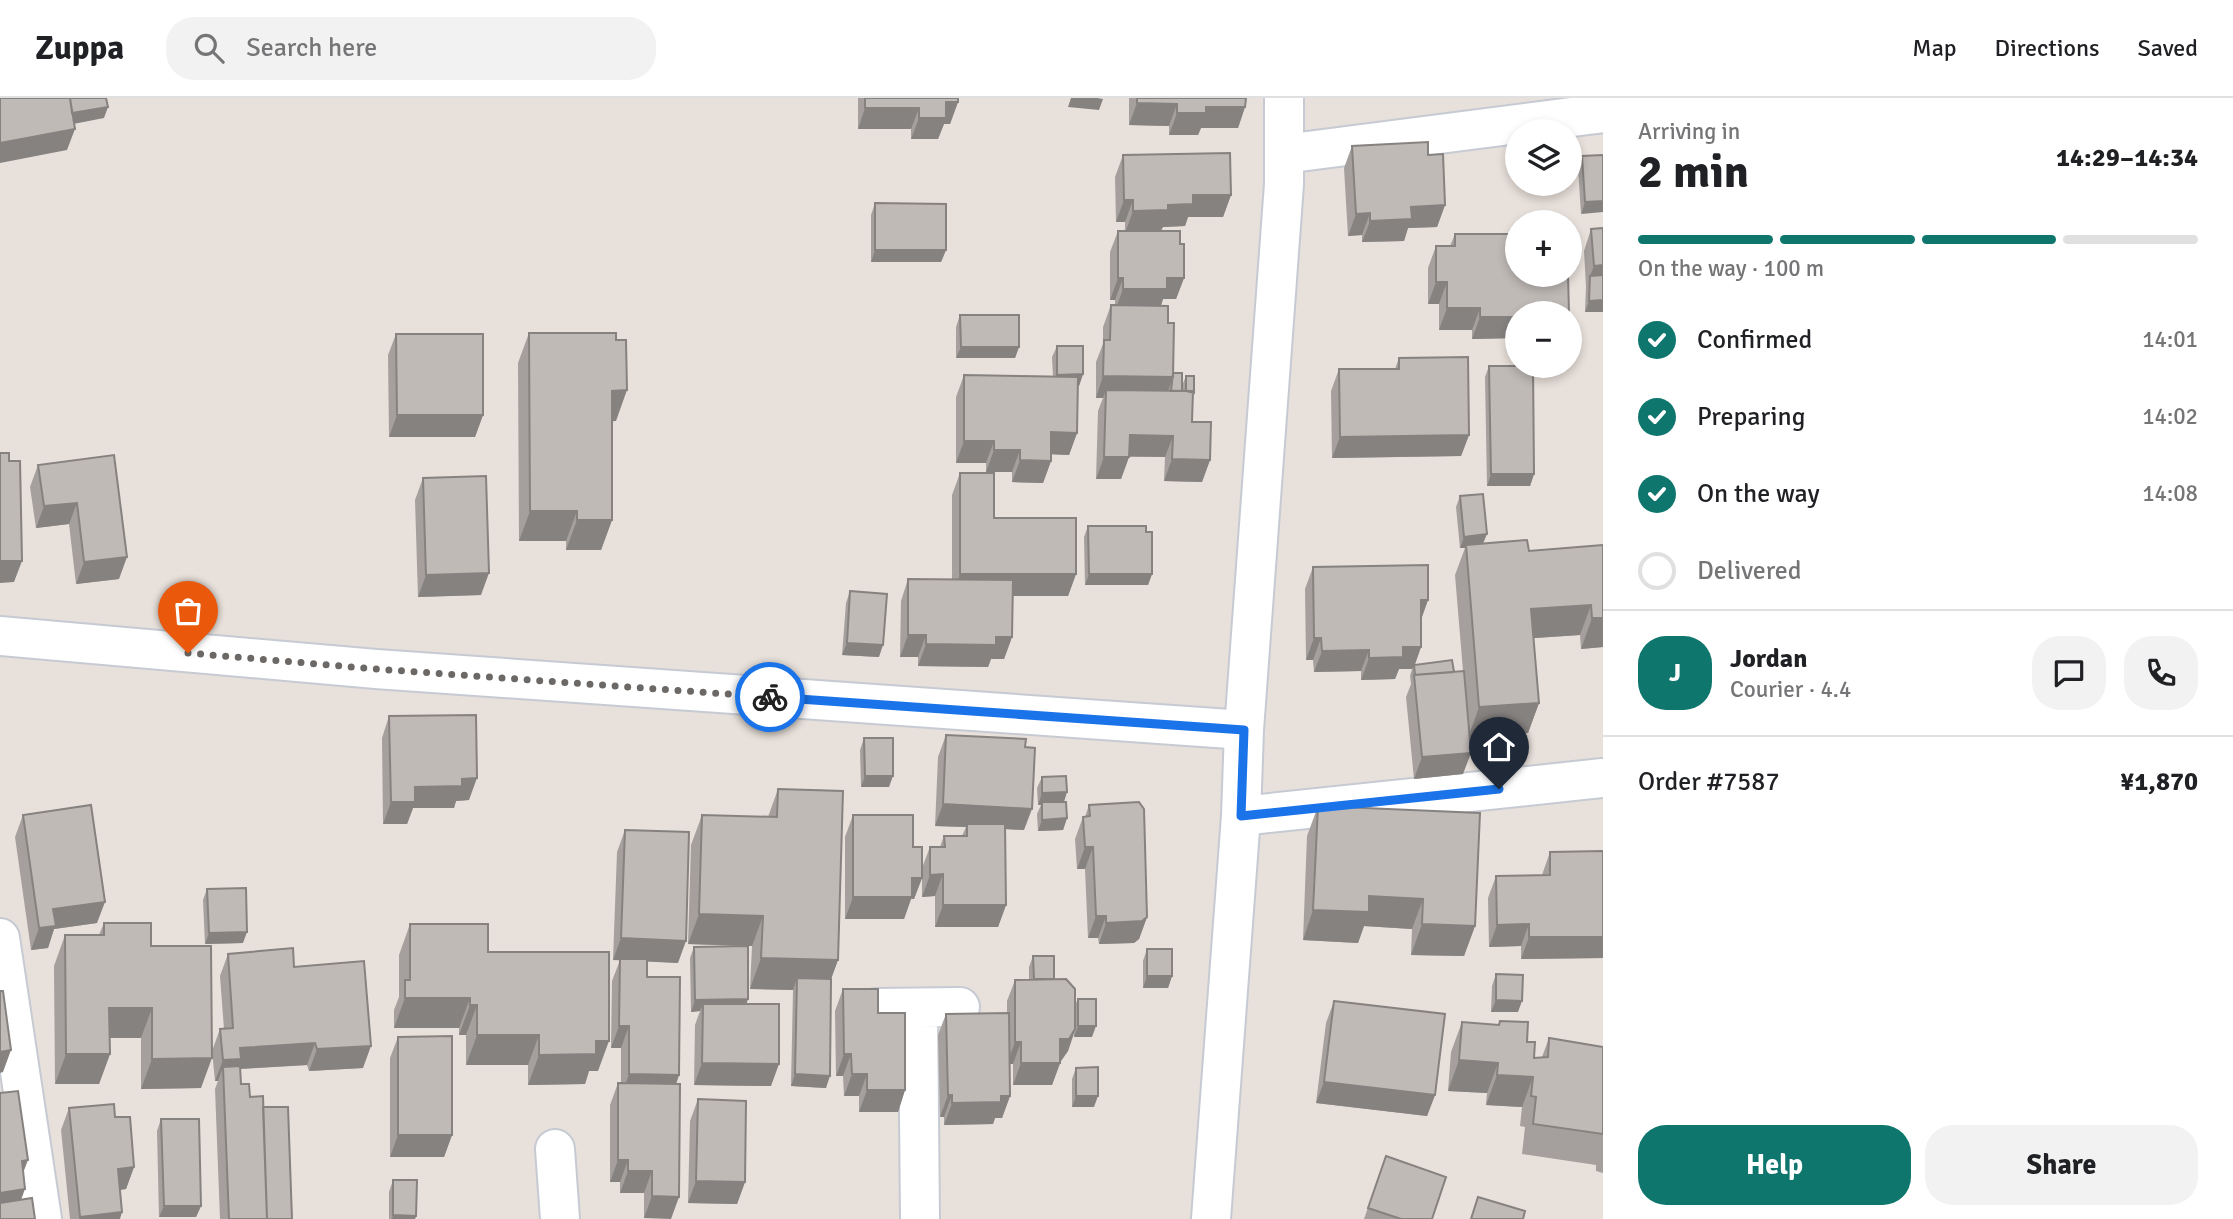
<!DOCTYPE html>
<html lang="en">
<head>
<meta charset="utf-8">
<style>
	body { margin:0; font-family:Signika,sans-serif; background:#f2f2f2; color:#202124; height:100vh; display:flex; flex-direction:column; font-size:26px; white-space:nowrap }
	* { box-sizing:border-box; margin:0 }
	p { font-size:23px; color:#757577 }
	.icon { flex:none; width:38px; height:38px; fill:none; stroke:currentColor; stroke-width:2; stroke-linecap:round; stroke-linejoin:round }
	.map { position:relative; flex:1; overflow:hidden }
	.panel { display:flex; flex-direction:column; background:#fff; width:630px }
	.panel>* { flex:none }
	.buttons { position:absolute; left:1505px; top:21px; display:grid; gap:14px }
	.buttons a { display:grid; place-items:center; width:77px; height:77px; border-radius:50%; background:#fff; box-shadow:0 4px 10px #0003; font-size:35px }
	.pin { position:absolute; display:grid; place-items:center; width:60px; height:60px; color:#fff; margin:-72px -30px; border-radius:50% 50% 50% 0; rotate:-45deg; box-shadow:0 0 7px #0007 }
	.pin .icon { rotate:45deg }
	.courier { position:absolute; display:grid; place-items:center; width:70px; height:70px; margin:-35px; border:5px solid #1a73e8; border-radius:50%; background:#fff; color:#222; box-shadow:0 2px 9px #0007 }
	.headline em { font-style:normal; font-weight:800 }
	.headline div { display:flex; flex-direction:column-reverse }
	.headline { display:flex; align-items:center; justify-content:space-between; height:119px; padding:0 35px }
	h1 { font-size:46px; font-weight:800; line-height:52px }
	.bar { display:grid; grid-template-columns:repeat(4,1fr); gap:10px 7px; align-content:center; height:84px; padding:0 35px }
	.bar i { height:9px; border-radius:5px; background:#e0e0e0 }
	.bar .selected { background:#0f766e }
	.bar p { grid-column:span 4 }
	.line { display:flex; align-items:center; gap:18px; padding:0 35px; border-top:2px solid #e0e0e0 }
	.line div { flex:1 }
	.round { display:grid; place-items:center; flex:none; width:74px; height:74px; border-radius:28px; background:#f2f2f2 }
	ol { padding:0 35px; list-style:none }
	li { display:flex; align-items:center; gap:21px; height:77px }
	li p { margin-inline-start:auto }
	li .icon { padding:7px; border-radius:50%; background:#0f766e; color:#fff; stroke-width:4 }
	li:last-child { color:#757577 }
	li i { width:38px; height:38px; border:4px solid #e0e0e0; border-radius:50% }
	.action { display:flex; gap:14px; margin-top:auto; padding:14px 35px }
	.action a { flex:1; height:80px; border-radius:28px; background:#0f766e; color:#fff; font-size:28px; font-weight:800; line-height:80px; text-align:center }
	.action a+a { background:#f2f2f2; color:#202124 }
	header { display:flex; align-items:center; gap:42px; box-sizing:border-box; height:98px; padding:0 35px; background:#fff; border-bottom:2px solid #e0e0e0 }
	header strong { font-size:33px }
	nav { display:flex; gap:38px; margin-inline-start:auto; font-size:24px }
	.search { width:490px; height:63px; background:#f2f2f2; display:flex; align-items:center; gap:18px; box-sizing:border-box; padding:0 24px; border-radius:28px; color:#757577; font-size:26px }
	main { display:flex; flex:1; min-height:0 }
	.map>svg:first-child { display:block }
</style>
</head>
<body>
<header>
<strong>Zuppa</strong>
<div class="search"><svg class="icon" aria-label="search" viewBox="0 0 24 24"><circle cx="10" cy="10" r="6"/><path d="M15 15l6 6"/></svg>Search here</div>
<nav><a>Map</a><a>Directions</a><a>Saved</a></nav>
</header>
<main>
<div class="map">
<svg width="1603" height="1121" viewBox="0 0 1603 1121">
	<rect width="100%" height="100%" fill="#e8e0da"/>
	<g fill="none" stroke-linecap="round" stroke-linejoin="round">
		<defs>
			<path id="minor" d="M1284,56L1603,15
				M0,538L376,571L1244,632
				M1241,718L1603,680
				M0,840L42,1121
				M876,910L960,909
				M918,910L920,1121
				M555,1051L560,1121
				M1211,1121L1241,718L1244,632L1284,86V0"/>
		</defs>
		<!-- minor casing -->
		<use href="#minor" stroke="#c6cad3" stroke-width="42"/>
		<!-- minor -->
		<use href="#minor" stroke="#fff" stroke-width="38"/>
	</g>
	<!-- wall -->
	<path fill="#a5a09d" d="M858,0H958V4L950,26H944L938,41H911V31H858Z
		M1129,0H1246L1245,9L1238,30H1201L1198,37H1169V28L1129,27Z
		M1352,48L1428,57L1445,107L1437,129L1408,130L1404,143L1362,144V137L1348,138L1344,70Z
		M1123,57L1231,97L1223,119H1188L1185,128L1163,129L1161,133L1180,146L1184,180L1176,201H1163L1161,208L1168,225L1173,275L1182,288L1186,278L1194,295L1192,299V324L1210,362L1202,384L1164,383L1165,359H1129L1121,381H1096L1098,313L1103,300H1096V264L1103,246V229L1111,207H1115V202H1110V154L1118,133H1125V124H1116L1115,79Z
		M1603,57L1581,116L1578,70L1582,58Z
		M875,105L946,152L941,164H871V117Z
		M1591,131L1603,214H1585L1586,189L1584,153Z
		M1455,136L1517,215V240L1472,241V232H1439V206H1428V170L1436,148H1450Z
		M960,217L1019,249L1015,260H956V229Z
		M529,235L616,323H612V422L601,452H566V443H519L518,265Z
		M396,236L483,317L475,339H389L388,257Z
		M1057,248L1083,276L1079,288H1078L1077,335L1069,357L1051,356V363L1043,385L1012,384V374H986V365H956V299L964,277L1053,278L1052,259Z
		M1399,260L1469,337L1461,358L1332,360L1331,293L1339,271H1395Z
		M1489,268L1534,376L1530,388H1487L1485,279Z
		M114,357L119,481L76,486L69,426L36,430L30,389L38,367Z
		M960,375L994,420L1076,476L1068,498H1013L1012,539L1004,561H991L988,569L918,568V559H900L901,503L908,481H952V397Z
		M423,380L481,497L418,499L415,402Z
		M1460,398L1483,446L1529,453L1603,447V549L1581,551L1580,537L1533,540L1539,605L1528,635L1470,639L1463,676L1414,681L1406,599L1411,586L1410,578L1412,571H1399L1395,581L1361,582V573L1314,574L1313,562H1306L1305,491L1313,469L1428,502L1421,522V549L1415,566L1454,574L1463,573L1455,477L1465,450H1460L1456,409Z
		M1088,428L1146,434L1152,476L1148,487H1085L1084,439Z
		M850,493L879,559L842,557L846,505Z
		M389,618L469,702L456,703L454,710H413L407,726H383L382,640Z
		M946,637L1025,649L1024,732L1005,731L1006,807L998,829H935V798L922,799V780L914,801H911L904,821H845V739L853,717L913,749L922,770L930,749H940L944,738H962L966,729L935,728L938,659Z
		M864,640L889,689H861L860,652Z
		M1042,679L1067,694L1064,704L1067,720L1063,732L1038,733L1037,716L1041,707H1038L1037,690Z
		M778,691L838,862L831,881L826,990L791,988L793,892L750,891L752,848H748L747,906L771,988L694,987L695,927L700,913L691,914L690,860L694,849L741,848L688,846L691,747L702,717L768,719Z
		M1089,707L1147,819L1139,841L1134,845L1099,846L1098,840H1088L1085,771H1077L1075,741L1083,719H1085Z
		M1318,708L1475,828L1464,858L1411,857L1412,831L1364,828L1358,845L1303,842L1307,738Z
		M23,717L97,825L54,831L48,850L31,852L15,739Z
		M625,732L678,865L647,863V879L679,977L676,986L679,1099L644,1120V1095H620V1084H610V1007L618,985H621V950H611L612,883L620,862H613L617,754Z
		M1603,753V860L1521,861V848L1489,849L1488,800L1496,778L1542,777L1550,754Z
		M207,791L243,845L205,846L203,802Z
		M104,825L151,848L201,990L141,991V940H110V956L99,986H55L54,868L65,837H99Z
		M410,826L488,854L598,973H589L585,986L528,987V967H466V937H459V930H394V912L399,899V857Z
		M1147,851L1172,878L1168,890H1143V863Z
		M228,856L294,869L363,970L309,973L307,967L240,971L241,986L250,999L263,1009L292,1121H220L215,991L218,983H215L212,953L220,931H224L220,878Z
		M1033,858L1054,881L1075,907L1078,901L1092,939H1074V936L1068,953L1061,963L1052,987H1013V966H1009L1010,998L1002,1020H995L993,1026L944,1027V1019H940L938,937L946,916L1007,915V903L1015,882L1029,881V869Z
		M1496,876L1518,914H1491L1492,888Z
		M843,891L878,915L905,992L898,1014H859V998H844L843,978H836L835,913Z
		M1334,903L1435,997L1427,1018L1316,1005L1326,925Z
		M1462,924L1527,944L1534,960L1542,959L1549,940L1603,949V1075L1596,1073V1067L1522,1056L1525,1029L1520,1028L1522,1009L1486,1007L1487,995L1448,993L1451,954Z
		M398,939L452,1037L444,1059H390V960Z
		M1076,970L1094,1009H1072V981Z
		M698,1001L745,1084L737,1106L688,1105L690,1023Z
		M69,1010L115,1019L134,1069L126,1091L120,1092V1121H70L61,1032Z
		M161,1021L201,1108L196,1119H159L157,1033Z
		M1386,1058L1432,1121H1364Z
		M393,1082L416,1118L415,1121H389V1094Z"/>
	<!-- shaded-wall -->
	<path fill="#868280" d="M1071,0H1097L1103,1L1099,12L1068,9Z
		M946,4H958L950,26H944L938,41H911L919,20Z
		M1137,5L1177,6L1169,28L1129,27Z
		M108,9L104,20L63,28L67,16Z
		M1206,9H1245L1238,30H1201L1198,37H1169L1177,15Z
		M865,10H919L911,31H858Z
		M75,31L67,52L0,65V45Z
		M1193,97H1231L1223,119H1188L1185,128L1163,129L1160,134L1125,135L1133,113L1168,107Z
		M1124,102H1133L1125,124H1116Z
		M1603,103V114L1581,116L1585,104Z
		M1445,107L1437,129L1408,130L1404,143L1362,144L1370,123L1411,109Z
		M1370,115L1362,137L1348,138L1356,116Z
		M875,152H946L941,164H871Z
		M1603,167V188L1590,178L1594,168Z
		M1118,180H1123L1115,202H1110Z
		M1167,180H1184L1176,201H1163L1159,213H1115L1123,191Z
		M1436,184H1447L1439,206H1428Z
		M1603,202V214H1585L1589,203Z
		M1447,210H1480L1472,232H1439Z
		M1480,219H1517V240L1472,241Z
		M961,249H1019L1015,260H956Z
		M1083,276L1079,288L1053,289L1057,277Z
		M1103,278L1173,279L1165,301L1106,292L1103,300H1096Z
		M627,292L616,323L601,324L612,293Z
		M397,317H483L475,339H389Z
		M1051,334L1077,335L1069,357L1043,356Z
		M1130,337L1173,338L1165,359L1122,358Z
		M1469,337L1461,358L1332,360L1340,339Z
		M964,343H994L986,365H956Z
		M994,352H1020L1012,374H986Z
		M1104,359H1129L1121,381H1096Z
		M1172,361L1210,362L1202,384L1164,383Z
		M1020,362L1051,363L1043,385L1012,384Z
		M1491,376H1534L1530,388H1487Z
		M77,405L69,426L36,430L44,408Z
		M530,413H577L566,443H519Z
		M577,422H612L601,452H566Z
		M1487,436L1482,448L1466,447L1465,450H1460L1464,439Z
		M127,459L119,481L76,486L84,464Z
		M0,463H22L14,484L0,485Z
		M489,475L481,497L418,499L426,477Z
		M960,476H1076L1068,498H952Z
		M1089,476H1152L1148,487H1085Z
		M1421,502H1428L1420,524Z
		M1591,507L1580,537L1520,541L1531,511Z
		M1592,520H1603V549L1581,551Z
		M908,537H926L918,559H900Z
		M996,539H1012L1004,561H991L988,569L918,568L926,546Z
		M1314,540H1321L1313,562H1306Z
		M847,545L883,547L879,559L842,557Z
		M1403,549H1421L1414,569V567L1412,571H1399L1395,581L1361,582L1369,560Z
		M1369,552L1361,573L1314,574L1322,553Z
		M1539,605L1528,635L1468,640L1479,609Z
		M1471,655L1463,676L1414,681L1422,659Z
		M865,678H893L889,689H861Z
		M477,680L469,702L456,703L454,710H413L407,726H383L391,704L415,689L462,681Z
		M1067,694L1063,706L1042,704L1041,707H1038L1042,695Z
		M943,706L1032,711L1024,732L967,729V726L966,729L935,728Z
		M1067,720L1063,732L1038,733L1042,722Z
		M1085,749H1093L1085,771H1077Z
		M943,776L935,798L922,799L930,777Z
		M912,780H922L914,801H911L904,821H845L853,799Z
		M1369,798L1423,801L1412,831L1364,828L1358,845L1303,842L1313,812Z
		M105,804L97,825L54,831L48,850L31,852L39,830L53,811Z
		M943,807H1006L998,829H935Z
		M699,816L763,818L752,848L688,846Z
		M1096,818H1106L1098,840H1088Z
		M1147,819L1139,841L1134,845L1099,846L1106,825Z
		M1422,826L1475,828L1464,858L1411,857Z
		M1529,826L1521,848L1489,849L1497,827Z
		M247,834L243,845L205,846L209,835Z
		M1529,839H1603V860L1521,861Z
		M621,840L686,843L678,865L613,862Z
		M761,860L838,862L827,892L797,880L793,892L750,891Z
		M1147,878H1172L1168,890H1143Z
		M405,900H470L459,930H394Z
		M748,901L744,913L703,906L700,913L691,914L695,902Z
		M1496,902L1522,903L1518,914H1491Z
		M470,907H477L466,937H459Z
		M109,910H152L141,940H98Z
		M619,928H629L621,950H611Z
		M1078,928H1096L1092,939H1074Z
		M1075,931L1068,953L1061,963L1060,941Z
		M477,937H539L528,967H466Z
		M596,943H609L598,973H589L585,986L528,987L539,957Z
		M1015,944H1021L1013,966H1007Z
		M315,945L307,967L237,971L223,969L218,983H215L223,962L240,950Z
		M371,948L363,970L309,973L317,951Z
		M11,952L3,974L0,975V954Z
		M66,956H110L99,986H55Z
		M844,956H851L843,978H836Z
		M212,960L201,990L141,991L152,961Z
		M1459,962L1498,965L1487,995L1448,993Z
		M702,965L779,966L771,988L694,987Z
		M1021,965H1060L1052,987H1013Z
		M629,976L679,977L671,999L621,998Z
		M795,976L830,978L826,990L791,988Z
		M852,976H867L859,998H844Z
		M1497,977L1533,979L1522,1009L1486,1007Z
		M1324,984L1435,997L1427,1018L1316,1005Z
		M867,992H905L898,1014H859Z
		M948,997H952L944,1019H940Z
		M1001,998H1010L1002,1020H995L993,1026L944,1027L952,1005Z
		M1076,998H1098L1094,1009H1072Z
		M398,1037H452L444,1059H390Z
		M28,1062L20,1083L22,1063Z
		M618,1062H628L620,1084H610Z
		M134,1069L126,1091L110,1093L118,1071Z
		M628,1073H652L644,1095H620Z
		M696,1083L745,1084L737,1106L688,1105Z
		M25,1091L17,1113L0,1116V1095Z
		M652,1098L679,1099L671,1121L644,1120Z
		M164,1108H201L196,1119H159Z
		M122,1114L120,1121H79L80,1119Z
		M393,1117L416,1118L415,1121H392Z"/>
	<!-- building -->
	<path fill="#c0bab7" stroke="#868280" stroke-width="2" d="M0,0H70L75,31L0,45Z
		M70,0H106L108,9L72,15Z
		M865,0H958V4H946V20H919V10H865Z
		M1137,0H1246L1245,9H1206V15H1177V6L1137,5Z
		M1428,44V57L1443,56L1445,107L1411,109L1412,121L1370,123V115L1356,116L1352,48Z
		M1230,55L1231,97H1193V106L1168,107V112L1133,113V102H1124L1123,57Z
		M1603,57V103L1585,104L1582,58Z
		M875,105L946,106V152H875Z
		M1603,130V167L1594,168L1591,131Z
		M1118,133H1180V146H1184V180H1167V191H1123V180H1118Z
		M1455,136H1517V177H1568L1569,215H1517V219H1480V210H1447V184H1436V148H1455Z
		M1603,177V202L1589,203L1590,178Z
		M1111,207L1168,208V225H1174L1173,279L1103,278L1104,242H1110Z
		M960,217H1019V249H961Z
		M529,235H616V242H626L627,292L612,293V422H577V413H530Z
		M396,236H483V317H397Z
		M1057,248H1083V276L1057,277Z
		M1468,259L1469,337L1340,339L1339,271H1399V260Z
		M1489,268H1533L1534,376H1491Z
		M1173,275H1182V293H1171Z
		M964,277L1078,279L1077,335L1051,334V363L1020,362V352H994V343H964Z
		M1186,278H1194V295L1186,293Z
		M1106,292L1193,293L1192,324H1211L1210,362L1172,361L1173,338L1130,337L1129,359H1104Z
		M0,355H9V363H20L22,463H0Z
		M114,357L127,459L84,464L77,405L44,408L38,367Z
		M960,375H994V420H1076V476H960Z
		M486,378L489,475L426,477L423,380Z
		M1483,396L1487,436L1464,439L1460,398Z
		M1088,428H1146V434H1152V476H1089Z
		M1527,442L1529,453L1603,447V520H1592L1591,507L1531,511L1539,605L1479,609L1466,447Z
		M1428,467V502H1421V549H1403V559L1369,560V552L1322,553L1321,540H1314L1313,469Z
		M908,481L1013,482L1012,539H996V547L926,546V537H908Z
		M850,493L887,496L883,547L847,545Z
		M1452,562L1454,574L1415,577L1414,567Z
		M1464,573L1471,655L1422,659L1414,577Z
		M476,617L477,680L462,681V688L415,689V704H391L389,618Z
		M946,637L1026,641L1025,649L1035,650L1032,711L943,706Z
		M864,640H893V678H865Z
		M1066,678L1067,694L1042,695V679Z
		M778,691L843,693L838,862L761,860L763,818L699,816L702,717L777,719Z
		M1042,704H1066L1067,720L1042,722Z
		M1139,704L1144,711L1147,819L1142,823L1106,825V818H1096L1093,749H1085L1083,719L1090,718L1089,707Z
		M91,707L105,804L53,811L56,828L39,830L23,717Z
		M1318,708L1480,715L1475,828L1422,826L1423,801L1369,798V814L1313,812Z
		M853,717H913V749H922V780H912V799H853Z
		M967,726H1005L1006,807H943V776L930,777V749H945L944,738H967Z
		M625,732L689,734L686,843L621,840Z
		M1603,753V839H1529V826L1497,827L1496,778L1550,777V754Z
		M246,790L247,834L209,835L207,791Z
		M104,825H151V848H211L212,960L152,961V910H109L110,956H66L65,837H104Z
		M410,826H488V854H609V943H596V956L539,957V937H477V907H470V900H405V882H410Z
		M748,848V901L695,902L694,849Z
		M293,850L294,869L364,863L371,948L317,951L315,945L240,950L241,961L223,962L220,931L233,930L228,856Z
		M1147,851H1172V878H1147Z
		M1033,858H1054V881H1034Z
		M620,861H647V879H680L679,977L629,976V928H619Z
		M1496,876L1523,877L1522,903L1496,902Z
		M797,880L831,881L830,978L795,976Z
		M1066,881L1075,891V931L1069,941H1060V965H1021V944H1015V882Z
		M843,891H878V915H905V992H867V976H852L851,956H844Z
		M0,893H3L11,952L0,954Z
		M1078,901H1096V928H1078Z
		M1334,903L1445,916L1435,997L1324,984Z
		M703,906H779V966L702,965Z
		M1009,915L1010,998H1001V1004L952,1005V997H948L946,916Z
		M1500,923L1528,924L1527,944H1535L1534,960L1548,959L1549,940L1603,949V1036L1533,1026L1536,999L1531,998L1533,979L1497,977L1498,965L1459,962L1462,924L1499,927Z
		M452,938V1037H398V939Z
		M240,968L241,986H249L250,999L263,998L267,1121H229L223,969Z
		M1098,969V998H1076V970Z
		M618,985L680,986L679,1099L652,1098V1073H628V1062H618Z
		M18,993L28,1062L22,1063L25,1091L0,1095V995Z
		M698,1001L746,1003L745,1084L696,1083Z
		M114,1006L115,1019H130L134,1069L118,1071L122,1114L80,1119L69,1010Z
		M263,1009H288L292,1121H267Z
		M161,1021H199L201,1108H164Z
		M1386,1058L1446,1079L1432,1121H1401L1368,1110Z
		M393,1082H417L416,1118L393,1117Z
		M1478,1099L1525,1113L1523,1121H1471Z
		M32,1100L35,1121H0V1105Z"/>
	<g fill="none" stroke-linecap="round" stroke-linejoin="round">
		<!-- done -->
		<path stroke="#6b6866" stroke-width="7" stroke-dasharray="0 12.6" d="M188,555L376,571L770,599"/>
		<!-- route -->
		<path stroke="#1a73e8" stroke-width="9" d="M770,599L1244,632L1241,718L1499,691"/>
	</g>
</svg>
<div class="buttons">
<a><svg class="icon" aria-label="layers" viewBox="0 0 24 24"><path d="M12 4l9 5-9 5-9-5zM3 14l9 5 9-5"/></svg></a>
<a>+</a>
<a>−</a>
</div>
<div class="pin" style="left:188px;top:555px;background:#ea580c"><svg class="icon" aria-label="bag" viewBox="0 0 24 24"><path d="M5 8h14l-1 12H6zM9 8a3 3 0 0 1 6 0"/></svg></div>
<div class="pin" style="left:1499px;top:691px;background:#1f2937"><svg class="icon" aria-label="home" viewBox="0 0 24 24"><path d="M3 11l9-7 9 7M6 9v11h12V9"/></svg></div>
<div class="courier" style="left:770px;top:599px"><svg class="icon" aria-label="bike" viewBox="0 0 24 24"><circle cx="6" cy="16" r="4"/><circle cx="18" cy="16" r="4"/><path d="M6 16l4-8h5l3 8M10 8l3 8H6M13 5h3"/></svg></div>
</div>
<section class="panel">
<div class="headline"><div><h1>2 min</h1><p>Arriving in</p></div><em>14:29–14:34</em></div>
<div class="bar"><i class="selected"></i><i class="selected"></i><i class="selected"></i><i></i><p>On the way · 100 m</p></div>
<ol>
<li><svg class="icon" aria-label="check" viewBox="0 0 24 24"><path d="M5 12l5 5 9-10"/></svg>Confirmed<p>14:01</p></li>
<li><svg class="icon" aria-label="check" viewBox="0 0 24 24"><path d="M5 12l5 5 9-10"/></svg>Preparing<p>14:02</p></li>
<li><svg class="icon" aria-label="check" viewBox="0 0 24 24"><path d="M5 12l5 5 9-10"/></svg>On the way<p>14:08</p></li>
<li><i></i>Delivered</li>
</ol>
<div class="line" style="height:126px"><b class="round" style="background:#0f766e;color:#fff">J</b><div><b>Jordan</b><p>Courier · 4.4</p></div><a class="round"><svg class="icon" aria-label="chat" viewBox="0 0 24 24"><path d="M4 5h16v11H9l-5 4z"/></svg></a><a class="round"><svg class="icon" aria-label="phone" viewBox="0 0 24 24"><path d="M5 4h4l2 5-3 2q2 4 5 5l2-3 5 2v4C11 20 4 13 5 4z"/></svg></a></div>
<div class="line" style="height:91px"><div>Order #7587</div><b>¥1,870</b></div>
<div class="action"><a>Help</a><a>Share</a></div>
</section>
</main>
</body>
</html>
